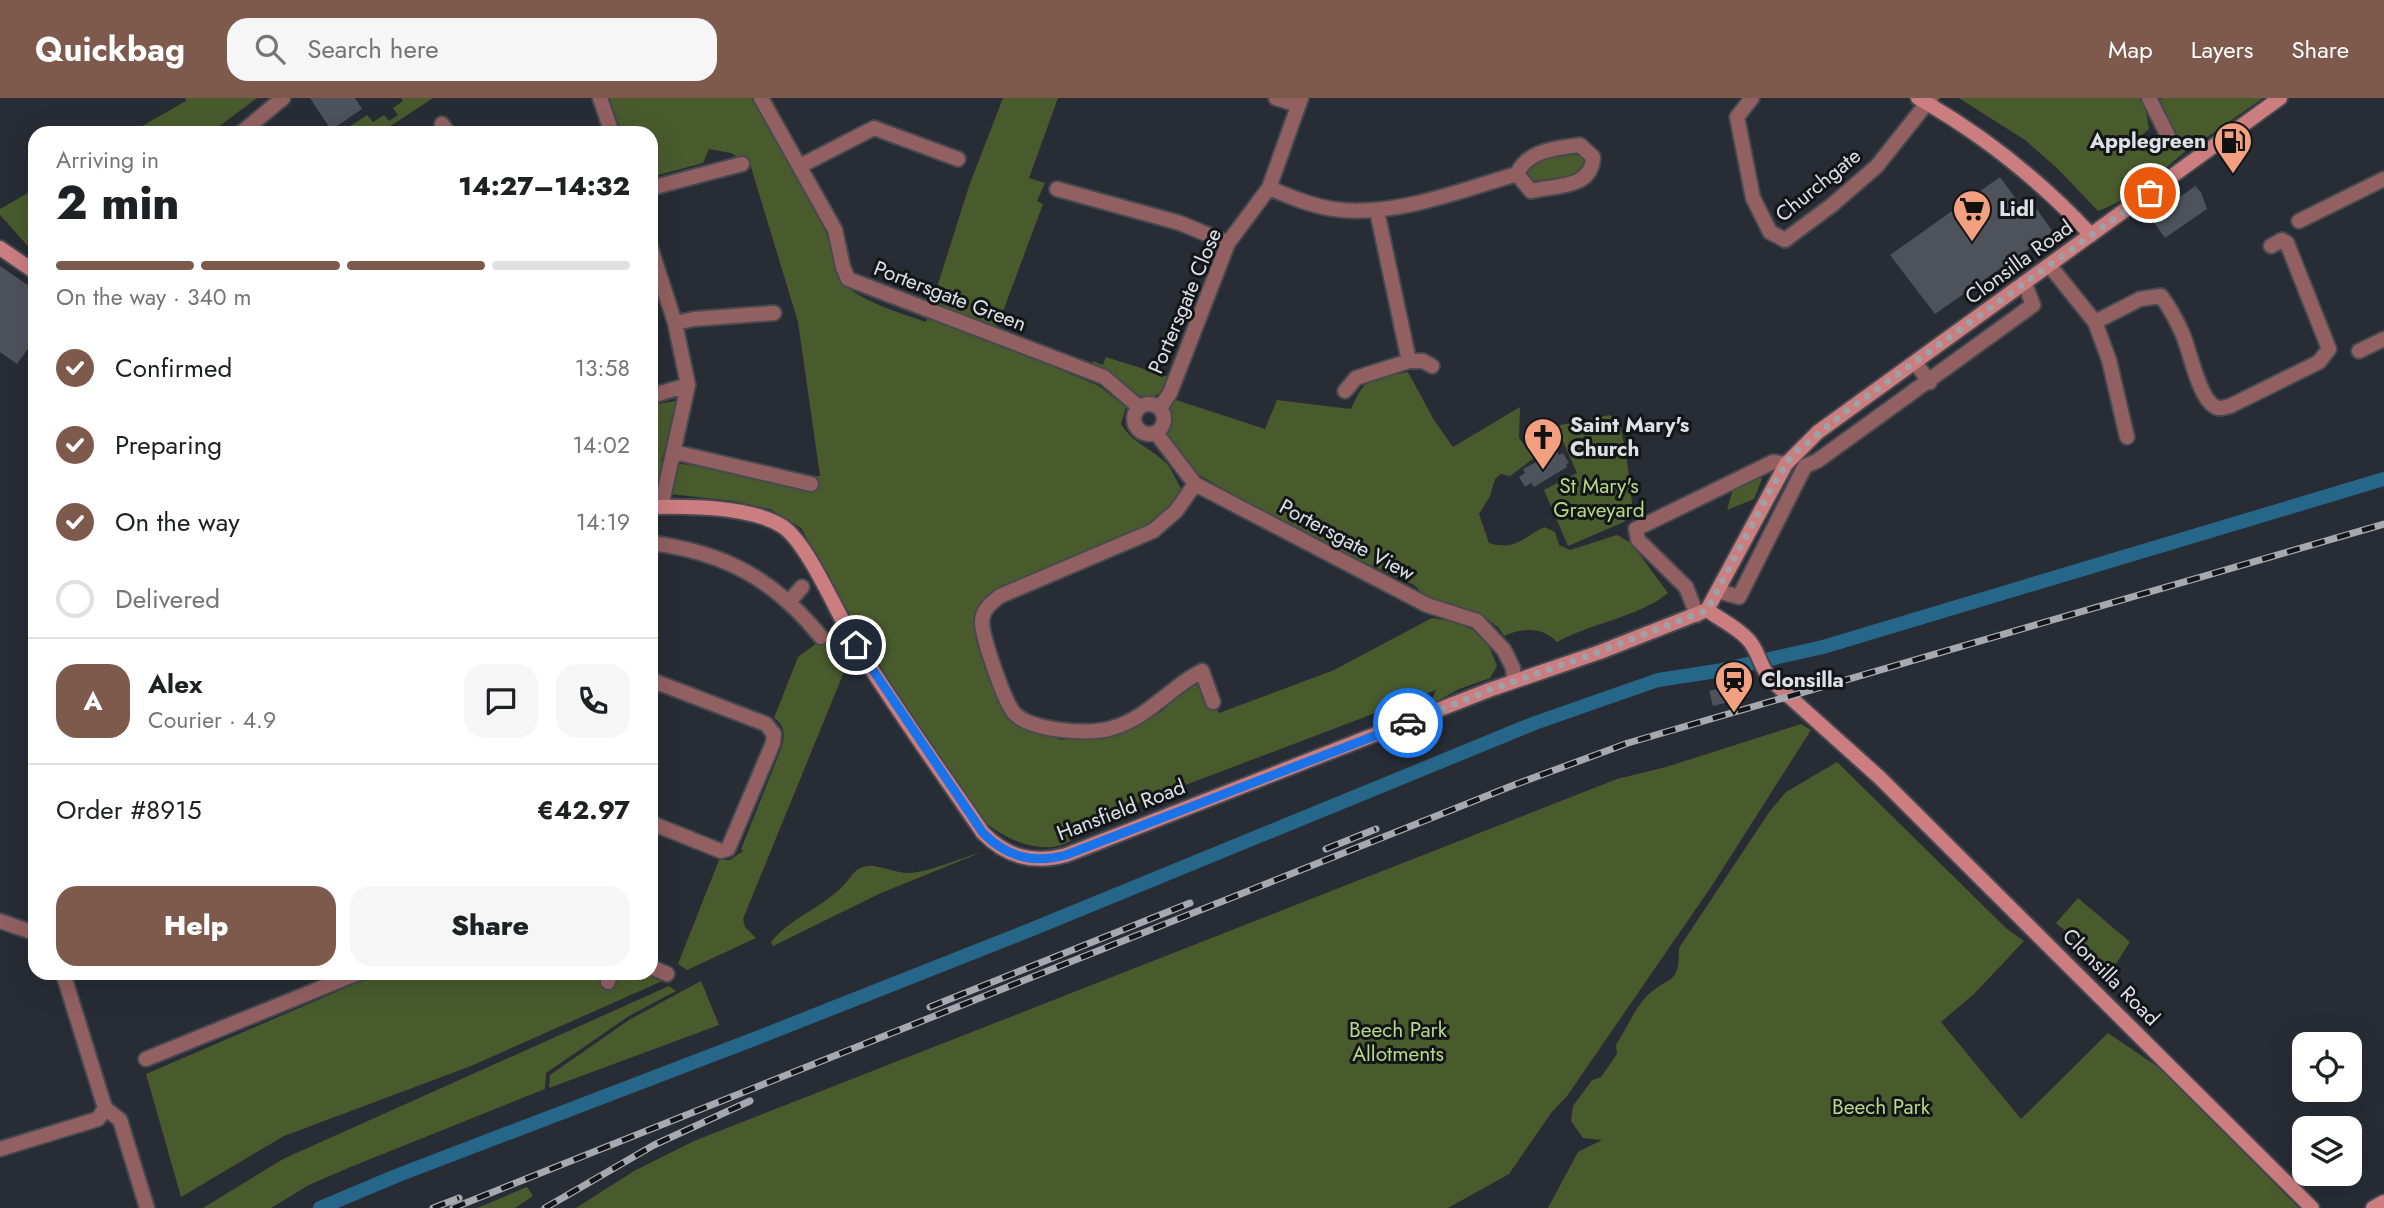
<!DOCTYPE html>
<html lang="en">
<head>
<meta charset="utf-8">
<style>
	body { margin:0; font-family:Jost,sans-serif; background:#f6f6f6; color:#202124; height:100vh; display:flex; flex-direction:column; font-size:26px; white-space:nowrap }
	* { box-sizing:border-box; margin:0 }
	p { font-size:23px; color:#757577 }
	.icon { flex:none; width:38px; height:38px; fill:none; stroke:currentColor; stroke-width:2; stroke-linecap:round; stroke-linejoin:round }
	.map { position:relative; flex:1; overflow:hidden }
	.details { position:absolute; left:28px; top:28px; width:630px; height:854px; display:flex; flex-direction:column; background:#fff; border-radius:21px; box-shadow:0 7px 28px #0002 }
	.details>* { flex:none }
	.controls { position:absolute; left:2292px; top:934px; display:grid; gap:14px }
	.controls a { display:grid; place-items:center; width:70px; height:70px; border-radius:14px; background:#fff; box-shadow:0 7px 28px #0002; font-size:35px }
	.pin { position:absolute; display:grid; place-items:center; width:60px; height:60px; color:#fff; margin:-30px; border:4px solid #fff; border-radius:50%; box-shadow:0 2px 7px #0007 }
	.courier { position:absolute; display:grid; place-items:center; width:70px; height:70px; margin:-35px; border:5px solid #1a73e8; border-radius:50%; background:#fff; color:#222; box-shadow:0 2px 9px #0007 }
	.headline em { font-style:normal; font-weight:800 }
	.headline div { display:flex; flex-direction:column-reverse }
	.headline { display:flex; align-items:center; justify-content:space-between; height:119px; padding:0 28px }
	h1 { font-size:46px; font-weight:800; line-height:52px }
	.bar { display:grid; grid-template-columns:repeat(4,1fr); gap:10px 7px; align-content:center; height:84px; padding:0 28px }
	.bar i { height:9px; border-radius:5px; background:#e0e0e0 }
	.bar .on { background:#7e5a4d }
	.bar p { grid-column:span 4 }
	.line { display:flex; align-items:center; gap:18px; padding:0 28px; border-top:2px solid #e0e0e0 }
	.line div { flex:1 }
	.round { display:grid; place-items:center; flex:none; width:74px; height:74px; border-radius:21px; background:#f6f6f6 }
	ol { padding:0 28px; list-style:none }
	li { display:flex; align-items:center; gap:21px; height:77px }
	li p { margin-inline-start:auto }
	li .icon { padding:7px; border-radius:50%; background:#7e5a4d; color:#fff; stroke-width:4 }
	li:last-child { color:#757577 }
	li i { width:38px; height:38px; border:4px solid #e0e0e0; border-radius:50% }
	.button { display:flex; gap:14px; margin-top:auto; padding:14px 28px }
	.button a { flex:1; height:80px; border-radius:21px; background:#7e5a4d; color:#fff; font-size:28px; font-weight:800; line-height:80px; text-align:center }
	.button a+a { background:#f6f6f6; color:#202124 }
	header { display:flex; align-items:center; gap:42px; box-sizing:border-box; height:98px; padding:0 35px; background:#7e5a4d; color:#fff }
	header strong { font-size:33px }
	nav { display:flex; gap:38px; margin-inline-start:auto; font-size:24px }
	.search { width:490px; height:63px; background:#f6f6f6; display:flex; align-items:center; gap:18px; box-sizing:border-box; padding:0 24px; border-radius:21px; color:#757577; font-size:26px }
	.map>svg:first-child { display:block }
</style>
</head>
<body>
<header>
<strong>Quickbag</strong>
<div class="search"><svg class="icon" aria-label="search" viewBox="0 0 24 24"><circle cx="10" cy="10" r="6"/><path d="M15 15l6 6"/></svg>Search here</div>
<nav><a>Map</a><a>Layers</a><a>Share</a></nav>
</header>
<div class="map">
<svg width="2384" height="1110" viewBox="0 0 2384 1110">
	<rect width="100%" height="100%" fill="#282c34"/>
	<!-- green -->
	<path fill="#495b2d" d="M185,0H257L210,35H130L186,3Z
		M401,0H433L380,35H340L367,17L373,24L384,17L389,23L398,17L393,10L403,3Z
		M609,0H751C780,46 806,92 829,141C835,156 834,179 848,190C870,206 900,215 926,224L969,88L1003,0H1058L1029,80L1045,85L1037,103L1043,106L992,243L1099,288L1126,309L1121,326C1132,345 1153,351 1168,367C1173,374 1177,384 1182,392L1166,416L1113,445L1002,490L981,506L976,523L1026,628L1061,642L1125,631L1162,613L1183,591L1203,585L1219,615L1334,572L1432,520L1455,524L1473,532L1489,548L1497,568L1490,580L1459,591L1430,607L1436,592L1085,725C1065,769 1003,745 978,717C959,696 945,669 930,646C884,576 841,503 801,430L770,411L734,403L651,394V307L675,303L679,312L661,363L764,378H820L798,224L750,66L731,55L709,51L703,65L651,79V35H622Z
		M1959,0H2140L2146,13L2149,31L2137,41L2141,51L2162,41L2188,51C2161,74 2132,101 2098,113L2058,71L2025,42Z
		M2162,0H2263L2196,47L2174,41L2155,5Z
		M1581,56L1591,64L1577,77L1533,83L1527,74L1529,66L1554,59Z
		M35,91V156L0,117V111Z
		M1106,259L1169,279L1160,295L1149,301L1137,297L1112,279L1091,270L1093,263L1103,267Z
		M1408,274L1434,322L1453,349L1520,309L1519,340L1534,360L1510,378L1501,376L1495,381L1490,398L1479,416L1489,445C1513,453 1524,440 1544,429L1555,434L1559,447L1570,452L1617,437L1631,445L1668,495C1639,519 1591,525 1557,544C1542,528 1522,530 1504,538L1499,530L1487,521L1450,505L1430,503L1414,487L1300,435L1187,370L1168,340V320L1173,301L1265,331L1277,302L1351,311C1366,276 1372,281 1408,274Z
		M1609,317L1619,322L1626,355L1633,413L1624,424L1568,448L1544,392L1577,375L1556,328Z
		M1759,378L1762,381L1754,401L1727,412L1734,387Z
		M825,539L846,569L743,821L745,829L756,840L687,872L678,866L719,762H730L743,753L741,751L781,651C785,638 786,628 774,620L798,559Z
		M1801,626L1811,632L1713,786L1567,998L1551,1015L1509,1076L1448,1110H576L634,1073L694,1043L1617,681L1666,669Z
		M1837,664L2007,831L2024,843L1974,896L1941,924L2021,1021L2108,935L2161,971L2299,1110H1548L1578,1054L1602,1042L1583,1040L1571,1023L1573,1008L1592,982L1601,979L1617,956L1616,947C1626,931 1636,908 1649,896C1672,876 1679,887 1679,850L1770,713L1786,694Z
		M982,754L881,795L773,848L771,844C792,819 820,811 843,788C851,780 854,770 867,768C875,766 896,775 909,775C929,774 961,760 982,754Z
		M2078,800L2130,844L2112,872L2056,825Z
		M380,875H589L611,885L616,875H651L669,880L471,968L284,1038L181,1099L146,976Z
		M701,883L719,927L549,990L550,977L629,922Z
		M669,888L676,893L629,918L546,975L545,991L348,1070L309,1087L271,1110H203L283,1061Z
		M527,1089L533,1098L515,1110H477Z"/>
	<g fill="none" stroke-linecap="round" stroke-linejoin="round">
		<!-- canal -->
		<path stroke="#266689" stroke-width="14" d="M320,1110L396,1078L767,936L1030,832L1535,625L1658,582L1717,573L1823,549L2384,381"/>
	</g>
	<!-- building -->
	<path fill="#4e535b" d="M310,0H355L362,11L331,32Z
		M2000,79L2027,116L2036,110L2053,134L1935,216L1890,157Z
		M2195,88L2201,94L2207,111L2165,140L2151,120Z
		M0,168L35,192V241L17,266L0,254Z
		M1557,353L1559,357L1563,355L1569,365L1566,366L1567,369L1534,389L1531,385L1525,389L1519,379L1525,375L1523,371Z
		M1744,583L1748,599L1713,608L1709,593Z"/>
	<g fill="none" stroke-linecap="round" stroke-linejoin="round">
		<defs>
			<path id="street" d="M600,0L612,35
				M761,0L835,132L843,169L848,181L1104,279L1139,309
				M1276,0L1298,7
				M1752,0L1737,19L1753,100L1770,134L1785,142L1832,107L1877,68L1931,0
				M2149,0L2168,38
				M442,26L448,35
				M241,35L283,0
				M800,68L874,30L958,61
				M651,90L742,66
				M1269,90C1293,100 1316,110 1342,112C1400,117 1462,92 1517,76C1527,52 1557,50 1580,47L1593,59C1592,91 1556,87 1531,93L1517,76
				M1057,91L1180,125L1228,145
				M1377,113L1409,263
				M2299,123L2384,81
				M651,151L675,225L688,287L661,409
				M2050,168L2095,224L2109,262L2127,339
				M2095,224L2140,201L2161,198C2170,210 2177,223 2183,237C2190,254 2199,299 2214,308C2219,312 2224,309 2230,308L2319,264L2329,251L2287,145L2282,142L2271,148
				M675,225L694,221L774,215
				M2359,253L2384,241
				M1915,265L1930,284
				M1345,293L1356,280L1409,263H1423L1432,268
				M651,298L688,287
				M1134 321a15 15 0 1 1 30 0a15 15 0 1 1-30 0Z
				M1160,310L1170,295L1228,145L1269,90L1301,0
				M1156,335L1195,386L1427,507L1477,523L1504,552L1513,570L1514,582
				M674,354L811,386
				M1195,386L1176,413L1153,433L1000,498C991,505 982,512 982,524C982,539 1004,603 1014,615C1031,633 1089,637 1112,630C1148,620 1170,589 1202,573L1213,604
				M651,445C724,454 774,481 821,539
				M1718,493L1739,499L1805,368L1817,363L2033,207L2025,186
				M789,504L802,489
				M1697,517L1686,489L1638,442L1636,431L1773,364L1786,366
				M651,582L766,626L774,636L773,645L728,751L721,753L651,725
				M0,823L35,835
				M651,869L667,876
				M63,875L105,1010
				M608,884L610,875
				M146,961L358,875
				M105,1010L120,1022L147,1110
				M0,1051L98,1021L105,1010"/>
			<path id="secondary" d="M1918,0C1983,37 2040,82 2091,137
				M0,150L35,174
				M651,409C688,408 750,408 782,428C808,445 837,516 855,545C895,610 940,672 983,735C1007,759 1033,766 1066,757L1489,592L1600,554L1707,512
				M1707,512C1721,522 1744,533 1753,548C1760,560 1762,572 1772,583L1879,679L2312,1110
				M1707,512L1786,366L1818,334L2280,0
				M2373,1110L2384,1104"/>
		</defs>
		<!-- street casing -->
		<use href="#street" stroke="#454950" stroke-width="18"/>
		<!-- secondary casing -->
		<use href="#secondary" stroke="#454950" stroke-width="18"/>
		<!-- street -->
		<use href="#street" stroke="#926061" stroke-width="14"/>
		<!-- secondary -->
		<use href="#secondary" stroke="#cc7d7f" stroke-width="14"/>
		<defs>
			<path id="rail" d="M1326,751L1376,731
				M930,909L1190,805
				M433,1110L459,1100
				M453,1110L1514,687L1628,645L2384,426
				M545,1110L654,1047L750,1003"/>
		</defs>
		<!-- rail casing -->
		<use href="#rail" stroke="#a6a9af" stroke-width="7"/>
		<!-- rail -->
		<use href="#rail" stroke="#131518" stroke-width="4.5" stroke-dasharray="13" stroke-linecap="butt"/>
	</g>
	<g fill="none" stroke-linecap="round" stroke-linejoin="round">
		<!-- done -->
		<path stroke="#9ea1a7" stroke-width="7" stroke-dasharray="0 12.6" d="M1408,625L1489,592L1593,556L1707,512L1773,387L1792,357L1845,314L2150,95"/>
		<!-- route -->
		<path stroke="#1a73e8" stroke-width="9" d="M856,547L983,735C1007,759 1033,766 1066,757L1408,625"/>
	</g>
	<!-- icons -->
	<defs>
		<symbol id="fuel-pin" viewBox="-11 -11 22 30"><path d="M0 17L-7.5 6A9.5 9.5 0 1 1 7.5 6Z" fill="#f2a080" stroke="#131518"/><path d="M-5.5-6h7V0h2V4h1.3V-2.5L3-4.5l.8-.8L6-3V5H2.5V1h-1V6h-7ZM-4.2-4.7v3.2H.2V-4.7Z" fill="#111"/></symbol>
		<symbol id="supermarket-pin" viewBox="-11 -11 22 30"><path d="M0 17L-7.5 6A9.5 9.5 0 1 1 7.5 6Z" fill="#f2a080" stroke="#131518"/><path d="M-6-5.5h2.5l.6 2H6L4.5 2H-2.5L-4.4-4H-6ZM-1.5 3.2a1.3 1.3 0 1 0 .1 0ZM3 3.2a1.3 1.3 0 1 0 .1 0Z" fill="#111"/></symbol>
		<symbol id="church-pin" viewBox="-11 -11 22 30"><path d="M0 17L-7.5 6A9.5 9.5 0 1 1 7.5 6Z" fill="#f2a080" stroke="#131518"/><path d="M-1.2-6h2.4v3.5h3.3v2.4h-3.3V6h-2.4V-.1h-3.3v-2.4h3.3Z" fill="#111"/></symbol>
		<symbol id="station-pin" viewBox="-11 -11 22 30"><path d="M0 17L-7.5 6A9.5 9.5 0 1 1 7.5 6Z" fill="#f2a080" stroke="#131518"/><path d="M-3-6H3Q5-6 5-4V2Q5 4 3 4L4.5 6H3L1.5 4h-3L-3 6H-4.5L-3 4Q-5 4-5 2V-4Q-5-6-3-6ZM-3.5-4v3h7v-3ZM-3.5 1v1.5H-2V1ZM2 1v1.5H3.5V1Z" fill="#111"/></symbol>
	</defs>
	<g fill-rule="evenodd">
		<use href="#fuel-pin" x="2211" y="21" width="44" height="60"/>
		<use href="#supermarket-pin" x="1950" y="89" width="44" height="60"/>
		<use href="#church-pin" x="1521" y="317" width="44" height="60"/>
		<use href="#station-pin" x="1712" y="560" width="44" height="60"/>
	</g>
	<g text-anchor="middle" stroke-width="6" stroke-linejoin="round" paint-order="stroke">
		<!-- poi labels -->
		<g font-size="21" font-weight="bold" fill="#dde0e5" stroke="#131518" text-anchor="start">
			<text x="2206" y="50" text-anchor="end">Applegreen</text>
			<text x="1999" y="118">Lidl</text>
			<text x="1570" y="334">Saint Mary's<tspan x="1570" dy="24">Church</tspan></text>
			<text x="1761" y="589">Clonsilla</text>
		</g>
		<!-- street labels -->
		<g font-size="21" fill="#dde0e5" stroke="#131518">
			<text transform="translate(1818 87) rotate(-39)" y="7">Churchgate</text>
			<text transform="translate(2019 164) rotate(-36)" y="7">Clonsilla Road</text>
			<text transform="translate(950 198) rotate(21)" y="7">Portersgate Green</text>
			<text transform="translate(1185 203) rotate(-67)" y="7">Portersgate Close</text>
			<text transform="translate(1347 442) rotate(28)" y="7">Portersgate View</text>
			<text transform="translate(1121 712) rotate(-21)" y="7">Hansfield Road</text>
			<text transform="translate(2111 879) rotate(45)" y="7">Clonsilla Road</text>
		</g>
		<!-- park labels -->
		<g font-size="21" fill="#b8d986" stroke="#131518">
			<text x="1599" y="395">St Mary's<tspan x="1599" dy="24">Graveyard</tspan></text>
			<text x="1398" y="939">Beech Park<tspan x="1398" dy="24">Allotments</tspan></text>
			<text x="1881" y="1016">Beech Park</text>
		</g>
	</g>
</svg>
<div class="controls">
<a><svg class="icon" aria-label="locate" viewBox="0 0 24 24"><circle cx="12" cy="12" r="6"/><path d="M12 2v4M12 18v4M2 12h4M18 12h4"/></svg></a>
<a><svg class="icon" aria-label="layers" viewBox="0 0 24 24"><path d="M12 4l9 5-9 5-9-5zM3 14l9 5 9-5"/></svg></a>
</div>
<div class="pin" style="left:2150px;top:95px;background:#ea580c"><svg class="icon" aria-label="bag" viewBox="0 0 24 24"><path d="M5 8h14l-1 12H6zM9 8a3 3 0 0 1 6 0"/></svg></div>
<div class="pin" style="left:856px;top:547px;background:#1f2937"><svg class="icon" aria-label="home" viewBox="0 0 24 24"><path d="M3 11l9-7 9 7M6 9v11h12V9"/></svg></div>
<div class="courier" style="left:1408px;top:625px"><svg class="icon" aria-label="car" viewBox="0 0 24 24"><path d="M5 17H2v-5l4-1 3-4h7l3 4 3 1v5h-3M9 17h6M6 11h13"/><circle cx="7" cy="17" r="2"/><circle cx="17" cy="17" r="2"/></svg></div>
<section class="details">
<div class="headline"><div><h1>2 min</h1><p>Arriving in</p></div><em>14:27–14:32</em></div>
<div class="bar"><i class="on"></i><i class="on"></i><i class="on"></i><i></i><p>On the way · 340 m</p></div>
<ol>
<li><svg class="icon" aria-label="check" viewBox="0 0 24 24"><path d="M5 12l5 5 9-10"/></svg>Confirmed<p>13:58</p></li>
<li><svg class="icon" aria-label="check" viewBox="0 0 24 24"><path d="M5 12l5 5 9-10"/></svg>Preparing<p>14:02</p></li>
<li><svg class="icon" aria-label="check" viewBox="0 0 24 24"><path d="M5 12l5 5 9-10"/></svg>On the way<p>14:19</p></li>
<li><i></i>Delivered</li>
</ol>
<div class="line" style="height:126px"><b class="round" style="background:#7e5a4d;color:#fff">A</b><div><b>Alex</b><p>Courier · 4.9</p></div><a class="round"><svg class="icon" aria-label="chat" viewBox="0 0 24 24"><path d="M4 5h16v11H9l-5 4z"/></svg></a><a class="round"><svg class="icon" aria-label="phone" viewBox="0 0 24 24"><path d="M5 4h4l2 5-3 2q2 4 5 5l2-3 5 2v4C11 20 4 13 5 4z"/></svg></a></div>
<div class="line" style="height:91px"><div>Order #8915</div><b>€42.97</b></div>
<div class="button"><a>Help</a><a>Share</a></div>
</section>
</div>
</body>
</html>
